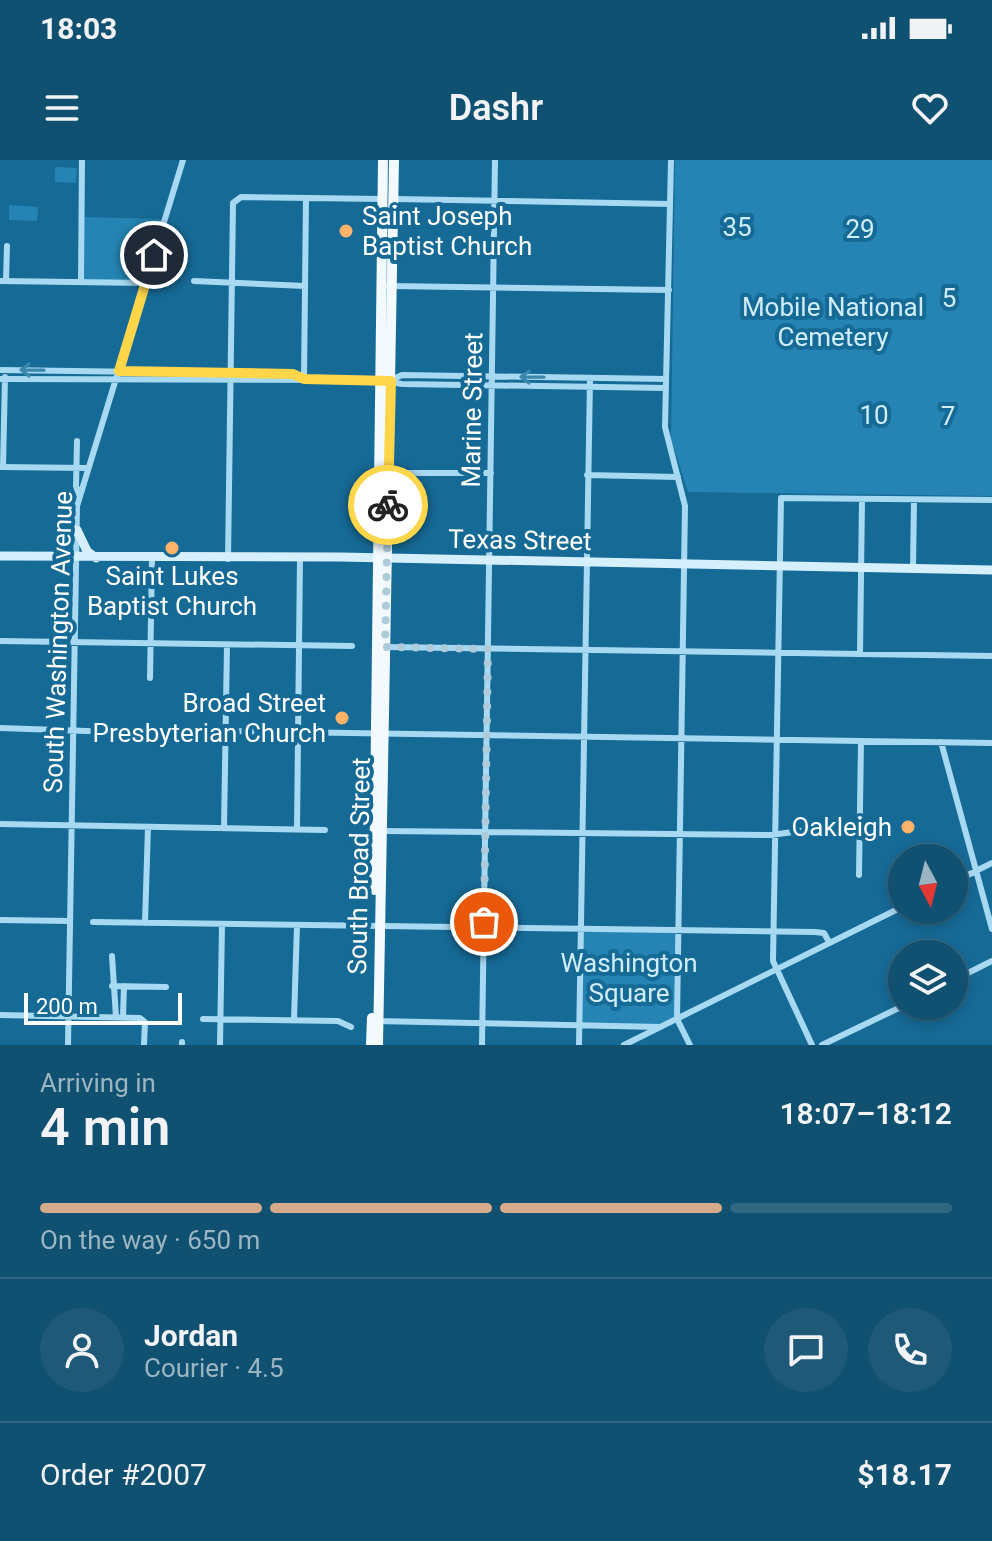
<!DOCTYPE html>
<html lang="en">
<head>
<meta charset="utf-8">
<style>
	body { margin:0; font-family:Roboto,sans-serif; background:#1e5a78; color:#f1f3f6; height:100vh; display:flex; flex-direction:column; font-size:30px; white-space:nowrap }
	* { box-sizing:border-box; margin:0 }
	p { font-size:26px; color:#9cb5c3 }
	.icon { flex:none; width:44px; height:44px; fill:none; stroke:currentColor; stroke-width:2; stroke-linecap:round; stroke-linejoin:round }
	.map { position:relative; height:885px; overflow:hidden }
	.drawer { display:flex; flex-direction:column; background:#105070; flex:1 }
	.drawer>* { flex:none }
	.needle { width:52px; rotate:173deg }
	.controls { position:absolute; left:888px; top:684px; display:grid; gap:16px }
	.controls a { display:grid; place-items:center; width:80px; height:80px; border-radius:50%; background:#105070; box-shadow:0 4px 12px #0003,0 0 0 2px #306783; font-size:40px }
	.scale { position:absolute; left:24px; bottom:20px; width:158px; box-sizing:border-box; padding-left:8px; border:4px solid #fff; border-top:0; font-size:22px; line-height:28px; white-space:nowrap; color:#fff; -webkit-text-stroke:6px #166a96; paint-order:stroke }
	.pin { position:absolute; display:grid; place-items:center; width:68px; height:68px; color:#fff; margin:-34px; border:4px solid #fff; border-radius:50%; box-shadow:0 2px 8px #0007 }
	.courier { position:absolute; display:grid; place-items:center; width:80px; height:80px; margin:-40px; border:6px solid #ffd54a; border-radius:50%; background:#fff; color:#222; box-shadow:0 2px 10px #0007 }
	.head em { font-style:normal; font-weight:600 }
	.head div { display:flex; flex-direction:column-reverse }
	.head { display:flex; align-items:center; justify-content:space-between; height:136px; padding:0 40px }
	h1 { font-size:52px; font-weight:600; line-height:60px }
	.bar { display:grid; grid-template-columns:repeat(4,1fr); gap:12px 8px; align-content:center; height:96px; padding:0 40px }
	.bar i { height:10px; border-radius:6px; background:#306783 }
	.bar .current { background:#d6ab8b }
	.bar p { grid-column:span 4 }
	.line { display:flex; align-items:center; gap:20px; padding:0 40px; border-top:2px solid #306783 }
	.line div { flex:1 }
	.round { display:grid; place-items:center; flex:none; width:84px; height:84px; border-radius:42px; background:#1e5a78 }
	.status { display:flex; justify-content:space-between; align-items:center; height:56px; padding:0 40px; background:#105070; direction:ltr }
	.status svg { height:22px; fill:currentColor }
	header { display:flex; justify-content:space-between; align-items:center; height:104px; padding:0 40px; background:#105070; font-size:36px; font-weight:600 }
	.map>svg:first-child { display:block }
</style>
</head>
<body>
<div class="status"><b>18:03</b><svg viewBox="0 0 49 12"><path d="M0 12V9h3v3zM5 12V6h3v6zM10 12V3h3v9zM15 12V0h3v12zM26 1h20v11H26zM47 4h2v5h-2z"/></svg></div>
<header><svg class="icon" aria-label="menu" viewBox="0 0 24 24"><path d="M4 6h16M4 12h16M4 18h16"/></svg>Dashr<svg class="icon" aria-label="heart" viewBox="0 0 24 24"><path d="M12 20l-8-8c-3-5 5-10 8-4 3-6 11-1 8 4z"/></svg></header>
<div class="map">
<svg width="992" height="885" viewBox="0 0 992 885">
	<rect width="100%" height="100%" fill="#166a96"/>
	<!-- green -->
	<path fill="#2584b3" d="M675,0H992V336L688,332L671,279Z
		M55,7L77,8L76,23L55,22Z
		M9,45L38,47L37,61L9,60Z
		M84,57L162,59L143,121L83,120Z
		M581,769L678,771L677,859L661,867L580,865Z"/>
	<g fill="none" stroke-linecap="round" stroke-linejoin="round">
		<!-- street -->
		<path stroke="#a8d9f2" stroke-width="6" d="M671,0L665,267L685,346L677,859L690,885
			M394,39L670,44
			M0,121L146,123
			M6,121L7,86
			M194,121L305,126
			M81,122L82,0
			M389,126L669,130
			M0,210L293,214L304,219
			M0,219L380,220L402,224L666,228
			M304,219L306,38
			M391,220L402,215L666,219
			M77,281L76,326L79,335
			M0,307L88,308
			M3,307L5,217
			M386,313H491
			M587,315L678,317
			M228,399L233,43L241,37L382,39
			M913,408L914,340
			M0,481L352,486
			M385,487L992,496
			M860,494L862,339
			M150,518L152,398
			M0,568L144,573
			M225,571L992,583
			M941,582L992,769
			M0,664L325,670
			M224,668L227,485
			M297,669L300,397
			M382,671L771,675L859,663
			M859,715L861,581
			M954,722L992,703
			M0,760L70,761
			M93,762L815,772L824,773L829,782
			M145,763L148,667
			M112,796L116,857
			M954,820L992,801
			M112,826L166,827
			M0,855L140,858L145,862L144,885
			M123,857L124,826
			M203,859L338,861L351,867
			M294,860L297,765
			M375,861L660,867
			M68,885L77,346L183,0
			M182,885V882
			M220,885L222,764
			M482,885L495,0
			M579,885L590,218
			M624,885L902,747
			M812,885L773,801L781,338L992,340
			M822,885L903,846"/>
		<!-- secondary -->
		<path stroke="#d6effc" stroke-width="9" d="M77,370L87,391L96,398
			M0,396L340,397L992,410"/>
		<!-- primary -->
		<path stroke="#f2faff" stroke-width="10" d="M374,730L383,0
			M371,885L372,858
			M378,885L394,0"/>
	</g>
	<!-- one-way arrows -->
	<defs><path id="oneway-shaft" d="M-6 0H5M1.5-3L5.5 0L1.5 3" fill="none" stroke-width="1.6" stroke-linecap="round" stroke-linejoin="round" transform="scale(2)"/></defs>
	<g stroke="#3a86ad">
		<use href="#oneway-shaft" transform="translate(32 210) rotate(-179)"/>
		<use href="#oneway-shaft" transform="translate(532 217) rotate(-179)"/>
	</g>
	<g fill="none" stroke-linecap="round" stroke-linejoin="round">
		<!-- done -->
		<path stroke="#adcbda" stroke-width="8" stroke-dasharray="0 14.4" d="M388,345L385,487L488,489L484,762"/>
		<!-- route -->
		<path stroke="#ffd54a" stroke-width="10" d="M154,95L119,211L293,214L304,219L391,221L388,345"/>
	</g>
	<!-- markers -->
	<g fill="#ffb368" stroke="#166a96" stroke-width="3">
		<circle cx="346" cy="71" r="8"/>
		<circle cx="172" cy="388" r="8"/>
		<circle cx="342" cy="558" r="8"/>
		<circle cx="908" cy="667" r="8"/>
	</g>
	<g text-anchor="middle" stroke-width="8" stroke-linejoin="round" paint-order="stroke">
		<!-- poi labels -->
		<g font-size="26" fill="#fff" stroke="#166a96" text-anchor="end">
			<text x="362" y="65" text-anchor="start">Saint Joseph<tspan x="362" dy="30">Baptist Church</tspan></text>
			<text x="172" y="425" text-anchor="middle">Saint Lukes<tspan x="172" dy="30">Baptist Church</tspan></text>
			<text x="326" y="552">Broad Street<tspan x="326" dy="30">Presbyterian Church</tspan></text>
			<text x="892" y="676">Oakleigh</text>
		</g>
		<!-- park labels -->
		<g font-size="26" fill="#cfedfc" stroke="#166a96">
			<text x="737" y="76">35</text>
			<text x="860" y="78">29</text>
			<text x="949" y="147">5</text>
			<text x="833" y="156">Mobile National<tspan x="833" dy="30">Cemetery</tspan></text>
			<text x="874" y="264">10</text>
			<text x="948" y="265">7</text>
			<text x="629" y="812">Washington<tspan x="629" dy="30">Square</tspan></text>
		</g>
		<!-- street labels -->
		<g font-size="26" fill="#fff" stroke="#166a96">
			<text transform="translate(472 250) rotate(-89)" y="9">Marine Street</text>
			<text transform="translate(520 380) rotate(1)" y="9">Texas Street</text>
			<text transform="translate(58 482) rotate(-88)" y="9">South Washington Avenue</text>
			<text transform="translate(359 706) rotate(-89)" y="9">South Broad Street</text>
		</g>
	</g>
</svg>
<div class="controls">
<a><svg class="needle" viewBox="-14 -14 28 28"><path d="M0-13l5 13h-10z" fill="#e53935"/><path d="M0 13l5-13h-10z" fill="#9cb5c3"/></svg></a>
<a><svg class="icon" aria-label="layers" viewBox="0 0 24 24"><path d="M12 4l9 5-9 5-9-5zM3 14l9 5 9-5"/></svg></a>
</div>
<div class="scale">200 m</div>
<div class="pin" style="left:484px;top:762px;background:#ea580c"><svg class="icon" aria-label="bag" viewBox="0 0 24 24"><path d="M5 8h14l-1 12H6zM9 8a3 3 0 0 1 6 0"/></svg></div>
<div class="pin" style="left:154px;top:95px;background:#1f2937"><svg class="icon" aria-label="home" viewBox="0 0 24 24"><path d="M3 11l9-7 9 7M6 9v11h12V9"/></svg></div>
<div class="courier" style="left:388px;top:345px"><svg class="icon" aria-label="bike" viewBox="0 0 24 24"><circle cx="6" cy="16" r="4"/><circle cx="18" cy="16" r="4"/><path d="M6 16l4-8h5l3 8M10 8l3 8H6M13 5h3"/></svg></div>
</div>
<section class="drawer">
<div class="head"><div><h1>4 min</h1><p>Arriving in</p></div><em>18:07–18:12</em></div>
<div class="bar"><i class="current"></i><i class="current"></i><i class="current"></i><i></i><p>On the way · 650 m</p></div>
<div class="line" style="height:144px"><a class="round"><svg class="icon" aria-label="person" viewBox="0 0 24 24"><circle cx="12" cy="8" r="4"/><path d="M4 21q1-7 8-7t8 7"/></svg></a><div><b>Jordan</b><p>Courier · 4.5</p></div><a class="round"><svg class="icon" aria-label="chat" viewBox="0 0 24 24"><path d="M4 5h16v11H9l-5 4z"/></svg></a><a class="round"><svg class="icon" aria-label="phone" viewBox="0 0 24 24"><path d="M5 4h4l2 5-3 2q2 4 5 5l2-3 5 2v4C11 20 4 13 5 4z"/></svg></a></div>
<div class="line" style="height:104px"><div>Order #2007</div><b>$18.17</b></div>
</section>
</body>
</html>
